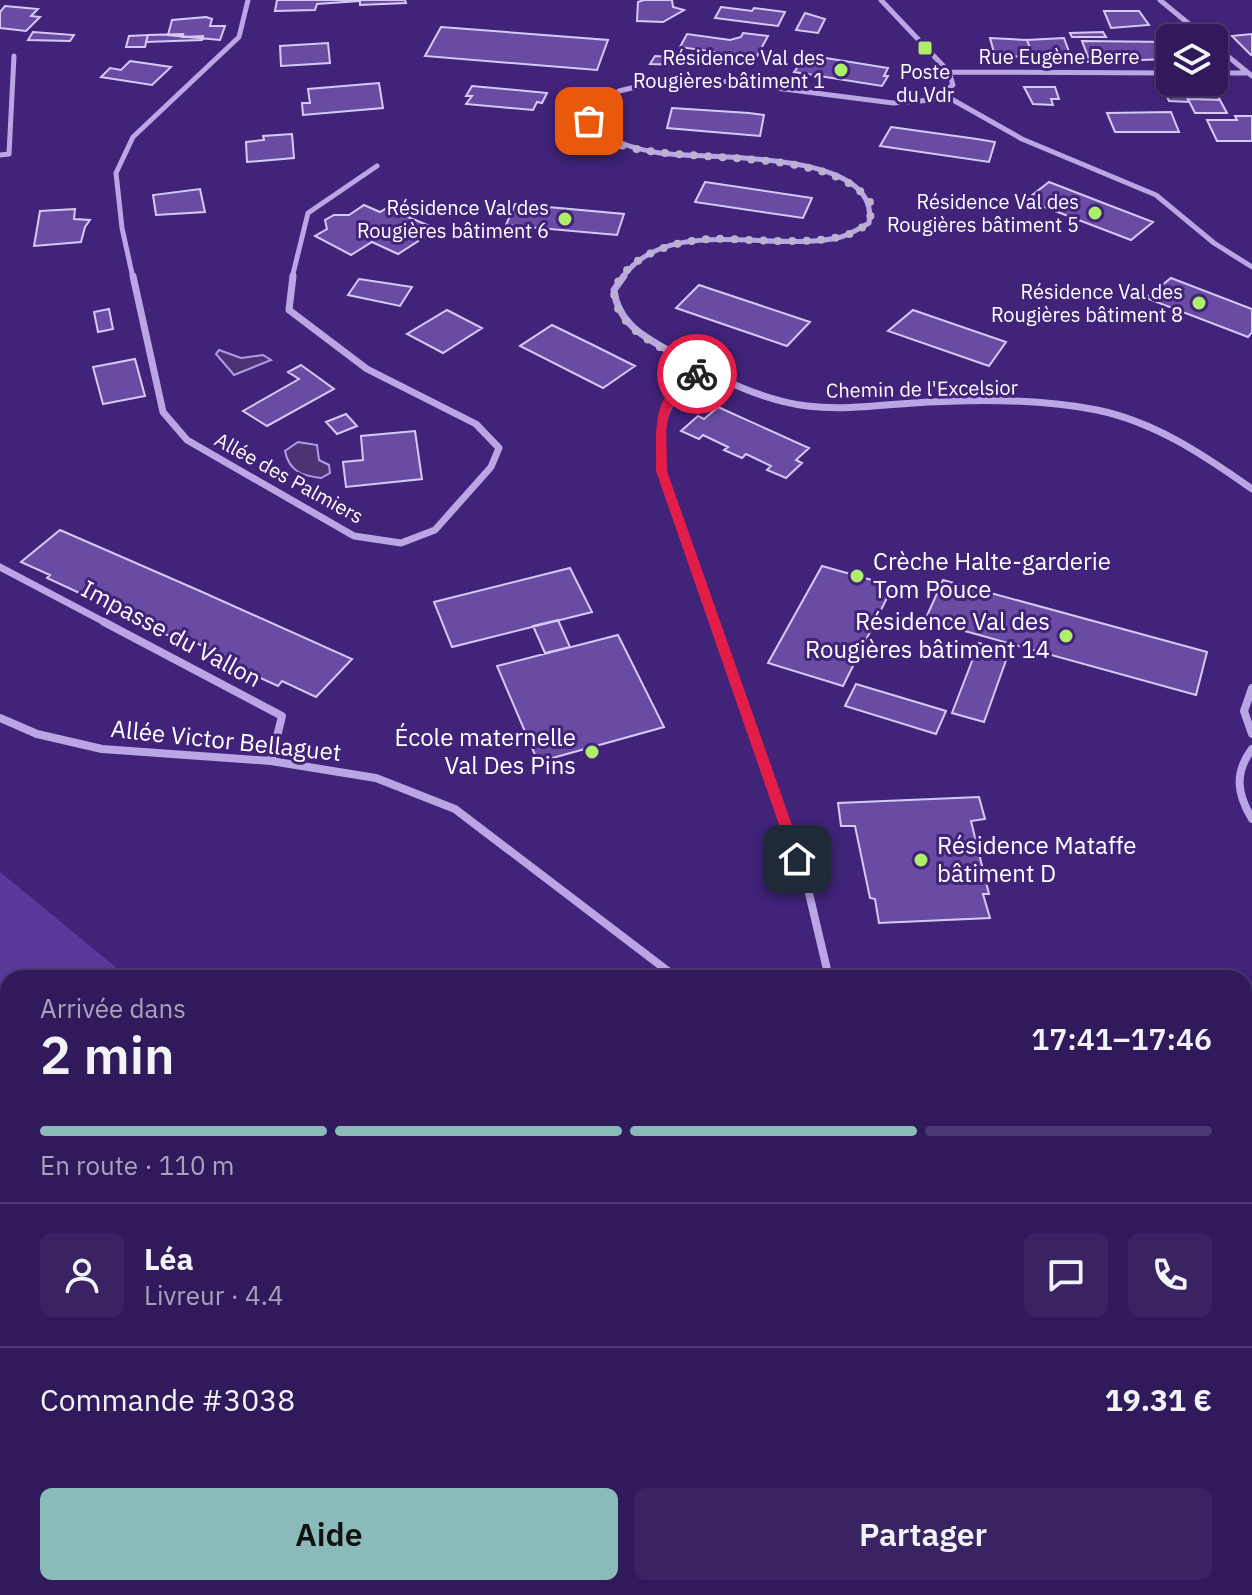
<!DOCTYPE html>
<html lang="fr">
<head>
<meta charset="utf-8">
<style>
	body { margin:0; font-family:"IBM Plex Sans",sans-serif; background:#392362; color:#f1f3f6; height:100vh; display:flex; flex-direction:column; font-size:30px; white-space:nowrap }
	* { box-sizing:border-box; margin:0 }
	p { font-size:26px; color:#a8a1bb }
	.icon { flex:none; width:44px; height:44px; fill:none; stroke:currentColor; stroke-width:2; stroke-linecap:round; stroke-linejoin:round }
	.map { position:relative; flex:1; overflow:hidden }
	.panel { position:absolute; left:0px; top:970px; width:1252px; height:626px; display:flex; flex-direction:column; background:#311a5c; border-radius:24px 24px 0 0; box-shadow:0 2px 6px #0004,0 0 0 2px #4c3872 }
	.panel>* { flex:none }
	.controls { position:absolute; left:1156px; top:24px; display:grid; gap:16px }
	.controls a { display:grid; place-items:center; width:72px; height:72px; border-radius:12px; background:#311a5c; box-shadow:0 2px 6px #0004,0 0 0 2px #4c3872; font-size:40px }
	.pin { position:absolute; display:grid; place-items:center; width:68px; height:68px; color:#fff; margin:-34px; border-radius:16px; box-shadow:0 4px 12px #0006 }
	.courier { position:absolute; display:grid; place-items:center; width:80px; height:80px; margin:-40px; border:6px solid #e11d48; border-radius:50%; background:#fff; color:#222; box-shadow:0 2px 10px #0007 }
	.summary em { font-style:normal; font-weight:600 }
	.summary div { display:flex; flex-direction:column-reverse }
	.summary { display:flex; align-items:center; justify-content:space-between; height:136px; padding:0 40px }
	h1 { font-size:52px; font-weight:600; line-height:60px }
	.bar { display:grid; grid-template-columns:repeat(4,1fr); gap:12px 8px; align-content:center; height:96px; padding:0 40px }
	.bar i { height:10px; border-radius:6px; background:#4c3872 }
	.bar .on { background:#8bbbb9 }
	.bar p { grid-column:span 4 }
	.line { display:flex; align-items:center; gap:20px; padding:0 40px; border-top:2px solid #4c3872 }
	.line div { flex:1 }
	.round { display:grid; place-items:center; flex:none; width:84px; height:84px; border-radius:12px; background:#392362 }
	.action { display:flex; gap:16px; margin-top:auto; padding:16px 40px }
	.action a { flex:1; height:92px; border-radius:12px; background:#8bbbb9; color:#111; font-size:32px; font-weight:600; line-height:92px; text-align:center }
	.action a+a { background:#392362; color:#f1f3f6 }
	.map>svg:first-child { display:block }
</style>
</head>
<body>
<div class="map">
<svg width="1252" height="1595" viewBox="0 0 1252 1595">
	<rect width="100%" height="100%" fill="#41237a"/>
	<!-- green -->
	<path fill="#593a9a" d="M0,872L129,978H8V1588H715L714,1595H0Z"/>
	<!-- water -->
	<path fill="#4a3474" stroke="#b19ae6" stroke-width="2" d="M219,350L241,358L263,355L271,360L234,375L216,354Z
		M298,442L317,445L319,460L329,465L330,473L321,478C302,476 289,471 285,451Z"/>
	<!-- building -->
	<path fill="#694ba3" stroke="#d6c9f4" stroke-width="2" d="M277,0H405L406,3L360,5V1L317,4L315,10L275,11Z
		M644,0H672L673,7L684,10L663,22L637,21L638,2Z
		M5,6L38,9L31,16L40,17L26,31L0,28V12Z
		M721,7L752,11L754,8L785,12L778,26L715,18Z
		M1104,11H1139L1149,25L1111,28Z
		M805,13L825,19L818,33L796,30Z
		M206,17L212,19L210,26H225L220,40L168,35L172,20Z
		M441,27L608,40L597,70L425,56Z
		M33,32L74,35L70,41L28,40Z
		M1103,32L1106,37H1072L1070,33Z
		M743,33L768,36L756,58L680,47L687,34L730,40L741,37Z
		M183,34L182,37L203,36L202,40L146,42L148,35Z
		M1252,34V54L1251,55L1232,36Z
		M148,35L145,47H126L129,36Z
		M990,38L1027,40L1033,57L995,56Z
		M1064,38L1071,57H1033L1027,40Z
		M1082,41L1170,42V59L1082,62L1080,58L1088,57Z
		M328,43L330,63L281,66L280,46Z
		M807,55L888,68L884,76H888L882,86L794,72Z
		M655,56L671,57L684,59L682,65L650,64Z
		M130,61L171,67L152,85L101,77L110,68L121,70Z
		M379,83L383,108L303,115L302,103H310L308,89Z
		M1180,84H1213L1220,100L1188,99Z
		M472,86L537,92L547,93L542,103L537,102L533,110L466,104L472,96H466Z
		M1162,86H1181L1189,102L1169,101Z
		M1024,87H1055L1059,99H1051L1053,105L1033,104Z
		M1188,99L1220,100L1227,113H1195Z
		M672,108L749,113L764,115L760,136L667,128Z
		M1171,112L1179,132H1115L1107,113Z
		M1235,116H1252V141H1217L1207,120H1237Z
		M891,127L977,139L995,142L989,162L880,146Z
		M292,134L294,158L247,162L246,142L264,140L263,136Z
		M705,182L812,198L803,218L695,202Z
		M1049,182L1106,204L1153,222L1131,240L1026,200Z
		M200,189L205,212L156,215L153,195Z
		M393,204L414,213L408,217L437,229L398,254L372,242L351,255L315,236L327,229L325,220L334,215H349L364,205L380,212Z
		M515,204L624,214L617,235L506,225Z
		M75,209L74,219L90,220L85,227L81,242L34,246L40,211Z
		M1171,278L1252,309V332L1248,337L1146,298Z
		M359,279L412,287L400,306L348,295Z
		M699,285L810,322L787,346L676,308Z
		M109,309L113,329L98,332L94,312Z
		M447,310L482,328L443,353L407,334Z
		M913,310L1006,342L989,366L888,331Z
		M552,325L593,345L635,366L603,388L520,346Z
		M135,359L145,396L103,404L93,367Z
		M301,365L334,389L267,426L243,411L299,379L288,372Z
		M718,407L809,448L796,460L802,463L786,478L767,470L771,466L746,454L742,458L724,450L728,447L703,435L699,439L681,431L698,416L704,419Z
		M346,414L357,426L337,434L326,422Z
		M415,431L422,479L346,487L343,462L363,460L361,436Z
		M60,530L200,591L352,659L316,697L282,681L278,686L218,659L222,655L190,640L187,644L130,618L134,614L104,600L101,603L47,578L50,575L21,562Z
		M822,566L893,586L843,686L768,663Z
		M570,568L592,612L452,647L434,602Z
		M943,580L1207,652L1196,695L925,620Z
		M558,620L570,647L545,653L533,626Z
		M618,635L664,727L538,762L497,666Z
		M979,643L1009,652L984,722L952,713Z
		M856,684L946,711L936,734L845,706Z
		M979,797L985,819L971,821L989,894H983L990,918L879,923L875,899L870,898L855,826H841L838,803Z"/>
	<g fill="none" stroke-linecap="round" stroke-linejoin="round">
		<!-- street-far3 -->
		<path stroke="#baa6e5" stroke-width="5" d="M1160,0L1206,38
			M1214,45L1252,76
			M949,72L1170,73
			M1214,73H1247
			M946,96L1022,139L1156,195L1214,243L1252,267
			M0,155L9,154L14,56
			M133,278L122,228L116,173L133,137L239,37L248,0
			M292,278L308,213L377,166
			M622,278C668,213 774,254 841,237C851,234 860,228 869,223C882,148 705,160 660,153C634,149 612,142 591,126L590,118L619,91L665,80L721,81L893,103L932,100L953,85L949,72L881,0"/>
		<!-- street-far2 -->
		<path stroke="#baa6e5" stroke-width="7" d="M133,276L163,412L187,440L354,536L401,543L435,530L491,467L499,448L476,424L367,369L289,310L293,276
			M624,276L614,290C618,324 646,338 673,353C714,376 759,400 807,406C847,411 888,404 928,402C984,399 1042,399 1097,410C1155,422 1204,455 1252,489
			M703,369C662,403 659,418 662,471L715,624
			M0,567L108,624"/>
		<!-- street-far1 -->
		<path stroke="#baa6e5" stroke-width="8" d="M104,622L282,716L271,761
			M715,622L808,889L829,978
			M1252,688L1244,711L1252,734
			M0,718L37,734L102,749L271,761L376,778L455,809L677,978
			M1252,749C1234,773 1237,794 1252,819"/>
		<!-- street -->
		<path stroke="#baa6e5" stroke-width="10" d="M1244,1512L1252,1515"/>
	</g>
	<!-- route -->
	<path fill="#e11d48" d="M697,371L702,374L701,376C659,410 667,421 667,471L804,859L797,865L791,859L656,471C657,427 649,393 697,371Z"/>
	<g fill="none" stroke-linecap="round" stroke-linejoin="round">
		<!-- done -->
		<path stroke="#bcb2d0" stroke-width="8" stroke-dasharray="0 14.4" d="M589,121C610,180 820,131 870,202C886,259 738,236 708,239C672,242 629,254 614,290C614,332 671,352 703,369L697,374"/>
	</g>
	<!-- markers -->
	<g fill="#aeef69" stroke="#41237a" stroke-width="3">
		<rect x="917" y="40" width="16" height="16" rx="4"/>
		<circle cx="841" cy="70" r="8"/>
		<circle cx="1095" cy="213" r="8"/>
		<circle cx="565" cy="219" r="8"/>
		<circle cx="1199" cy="303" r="8"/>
		<circle cx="857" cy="576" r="8"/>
		<circle cx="1066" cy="636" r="8"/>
		<circle cx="592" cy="752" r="8"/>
		<circle cx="921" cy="860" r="8"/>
	</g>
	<g text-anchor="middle" stroke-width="6" stroke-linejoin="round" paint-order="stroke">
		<!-- far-street labels -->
		<g font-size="20" fill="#fff" stroke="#41237a">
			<text x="1059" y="64">Rue Eugène Berre</text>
			<text transform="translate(922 389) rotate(-1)" y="7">Chemin de l'Excelsior</text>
			<text transform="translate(289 478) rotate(29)" y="7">Allée des Palmiers</text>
		</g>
		<!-- far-poi labels -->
		<g font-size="20" fill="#fff" stroke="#41237a" text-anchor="end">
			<text x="825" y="65">Résidence Val des<tspan x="825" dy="23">Rougières bâtiment 1</tspan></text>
			<text x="925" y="79" text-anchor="middle">Poste<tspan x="925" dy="23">du Vdr</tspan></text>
			<text x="1079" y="209">Résidence Val des<tspan x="1079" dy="23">Rougières bâtiment 5</tspan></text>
			<text x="549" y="215">Résidence Val des<tspan x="549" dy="23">Rougières bâtiment 6</tspan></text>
			<text x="1183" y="299">Résidence Val des<tspan x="1183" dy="23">Rougières bâtiment 8</tspan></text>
		</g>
		<!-- poi labels -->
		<g font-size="24" fill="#fff" stroke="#41237a" text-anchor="start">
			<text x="873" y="570">Crèche Halte-garderie<tspan x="873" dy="28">Tom Pouce</tspan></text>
			<text x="1050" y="630" text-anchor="end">Résidence Val des<tspan x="1050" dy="28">Rougières bâtiment 14</tspan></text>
			<text x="576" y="746" text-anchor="end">École maternelle<tspan x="576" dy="28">Val Des Pins</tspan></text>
			<text x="937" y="854">Résidence Mataffe<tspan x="937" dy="28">bâtiment D</tspan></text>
		</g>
		<!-- street labels -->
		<g font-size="24" fill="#fff" stroke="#41237a">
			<text transform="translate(171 634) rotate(28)" y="8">Impasse du Vallon</text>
			<text transform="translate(226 741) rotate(6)" y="8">Allée Victor Bellaguet</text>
		</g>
	</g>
</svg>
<div class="controls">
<a><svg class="icon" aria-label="layers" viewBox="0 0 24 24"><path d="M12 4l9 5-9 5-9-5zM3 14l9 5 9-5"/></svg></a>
</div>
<div class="pin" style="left:589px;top:121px;background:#ea580c"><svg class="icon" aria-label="bag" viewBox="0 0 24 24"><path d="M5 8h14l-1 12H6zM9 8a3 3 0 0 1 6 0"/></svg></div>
<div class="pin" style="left:797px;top:859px;background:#1f2937"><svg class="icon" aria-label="home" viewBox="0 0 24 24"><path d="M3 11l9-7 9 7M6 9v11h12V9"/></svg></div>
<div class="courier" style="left:697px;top:374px"><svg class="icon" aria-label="bike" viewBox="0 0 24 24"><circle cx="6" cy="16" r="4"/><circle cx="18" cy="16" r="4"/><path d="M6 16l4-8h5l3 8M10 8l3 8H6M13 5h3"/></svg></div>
<section class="panel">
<div class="summary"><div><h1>2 min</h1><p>Arrivée dans</p></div><em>17:41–17:46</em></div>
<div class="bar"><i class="on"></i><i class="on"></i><i class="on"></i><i></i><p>En route · 110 m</p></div>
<div class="line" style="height:144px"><a class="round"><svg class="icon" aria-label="person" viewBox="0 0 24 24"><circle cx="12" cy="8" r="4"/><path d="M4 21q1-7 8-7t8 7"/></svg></a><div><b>Léa</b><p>Livreur · 4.4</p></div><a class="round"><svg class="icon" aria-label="chat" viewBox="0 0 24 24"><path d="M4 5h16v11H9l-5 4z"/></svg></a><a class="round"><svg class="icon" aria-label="phone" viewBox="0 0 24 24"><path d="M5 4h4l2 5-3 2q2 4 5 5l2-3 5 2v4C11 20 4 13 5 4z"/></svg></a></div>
<div class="line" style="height:104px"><div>Commande #3038</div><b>19.31 €</b></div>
<div class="action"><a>Aide</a><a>Partager</a></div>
</section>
</div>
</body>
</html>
